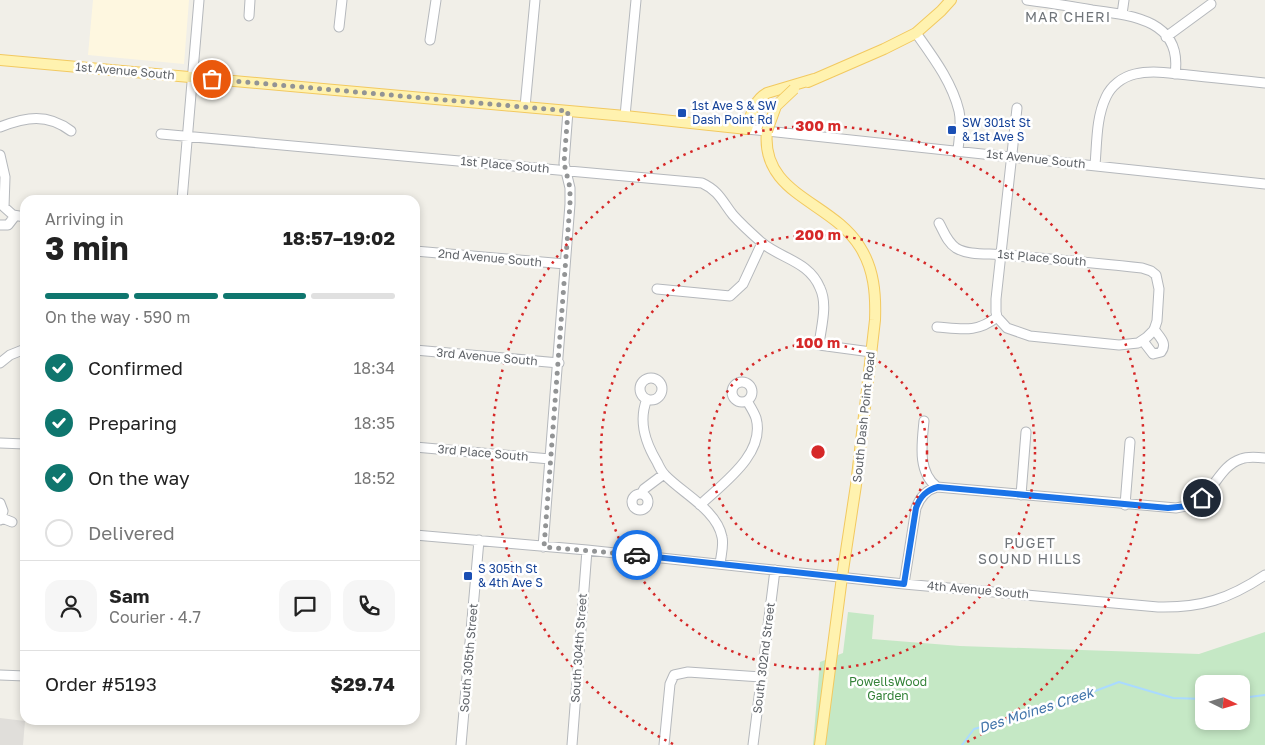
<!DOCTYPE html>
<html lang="en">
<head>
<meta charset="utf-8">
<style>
	body { margin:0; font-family:"Golos Text",sans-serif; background:#f6f6f6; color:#222; height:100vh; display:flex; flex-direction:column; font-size:19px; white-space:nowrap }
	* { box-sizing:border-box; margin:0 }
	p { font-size:16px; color:#767676 }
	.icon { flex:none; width:28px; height:28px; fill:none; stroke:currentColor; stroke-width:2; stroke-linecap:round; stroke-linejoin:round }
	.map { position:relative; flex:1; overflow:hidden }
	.panel { position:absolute; left:20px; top:195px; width:400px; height:530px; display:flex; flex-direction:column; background:#fff; border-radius:15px; box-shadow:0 2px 8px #0003 }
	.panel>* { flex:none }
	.needle { width:32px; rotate:95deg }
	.controls { position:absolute; left:1195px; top:675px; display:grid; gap:10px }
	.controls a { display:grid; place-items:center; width:55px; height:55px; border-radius:10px; background:#fff; box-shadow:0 2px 8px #0003; font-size:25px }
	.pin { position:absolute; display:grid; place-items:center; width:42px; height:42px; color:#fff; margin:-21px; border:2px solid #fff; border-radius:50%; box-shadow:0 1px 5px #0007 }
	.courier { position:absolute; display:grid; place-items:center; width:50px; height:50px; margin:-25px; border:4px solid #1a73e8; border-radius:50%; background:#fff; color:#222; box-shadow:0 1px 6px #0007 }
	.headline em { font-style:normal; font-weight:700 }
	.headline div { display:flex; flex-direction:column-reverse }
	.headline { display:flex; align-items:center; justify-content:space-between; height:85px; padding:0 25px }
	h1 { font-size:32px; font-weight:700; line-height:38px }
	.bar { display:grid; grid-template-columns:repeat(4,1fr); gap:8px 5px; align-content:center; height:60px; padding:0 25px }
	.bar i { height:6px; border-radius:4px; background:#e0e0e0 }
	.bar .selected { background:#0f766e }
	.bar p { grid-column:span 4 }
	.line { display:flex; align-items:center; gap:12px; padding:0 25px; border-top:1px solid #e0e0e0 }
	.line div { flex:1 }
	.round { display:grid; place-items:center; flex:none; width:52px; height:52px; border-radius:15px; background:#f6f6f6 }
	ol { padding:0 25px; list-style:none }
	li { display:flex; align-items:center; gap:15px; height:55px }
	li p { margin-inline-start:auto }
	li .icon { padding:5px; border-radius:50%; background:#0f766e; color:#fff; stroke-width:4 }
	li:last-child { color:#767676 }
	li i { width:28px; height:28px; border:2px solid #e0e0e0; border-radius:50% }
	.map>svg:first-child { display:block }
</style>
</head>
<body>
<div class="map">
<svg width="1265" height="745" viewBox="0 0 1265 745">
	<rect width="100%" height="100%" fill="#f1efe8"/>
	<!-- commercial -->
	<path fill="#fef7e0" d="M93,0H189L184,64L88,55Z"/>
	<!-- industrial -->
	<path fill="#e0deda" d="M0,718L25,721L23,745H0Z"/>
	<!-- green -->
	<path fill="#c5e8c5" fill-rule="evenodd" d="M848,612L874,615L872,639L960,646L1199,654L1265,632V745H813L820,662L843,653ZM1204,684H1241V721H1204Z"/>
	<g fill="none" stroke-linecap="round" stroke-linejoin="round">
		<!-- stream -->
		<path stroke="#aadaff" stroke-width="2" d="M1241,698L1265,695
			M962,745L974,729L1050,708L1119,682L1173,698L1204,699"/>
		<defs>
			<path id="minor" d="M1027,0C1049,3 1071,6 1092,10C1131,15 1183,20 1175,74
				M1122,14L1124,0
				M249,16L250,0
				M339,27L342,0
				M916,33C933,57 952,82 959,111C962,124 959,138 958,150
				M1166,37L1211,4
				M430,40L436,0
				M525,107L535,0
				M625,116L636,0
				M0,127C26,117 47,113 71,131
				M747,129L1265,184
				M161,134L702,183C719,191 722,201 733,215C741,224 752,234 761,242C781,259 809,261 820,288C828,305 821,327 819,345L871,352
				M0,155L5,177L4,207L13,215L25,217
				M1095,165C1097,143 1096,118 1106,97C1111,86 1122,77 1135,74C1151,70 1171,73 1188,75C1214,78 1239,80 1265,83
				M182,200L199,0
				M939,223C944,232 947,242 956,248C969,256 990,253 1005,255C1051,259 1096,263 1142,268L1151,271L1156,275L1159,289L1157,321L1154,330L1147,337L1138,343L1119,345L1030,336L1007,328L997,317L996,312V299L1017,108
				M0,225H8L15,216
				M415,251L565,264
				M657,289L730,296L743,284L762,243
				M937,327C962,329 977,333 997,317
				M1143,341L1153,354L1161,352C1168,343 1159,337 1154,329
				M415,350L559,363
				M0,363L10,355L25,349
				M640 389a11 11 0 1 1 22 0a11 11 0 1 1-22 0Z
				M732 392a10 10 0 1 1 20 0a10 10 0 1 1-20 0Z
				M647,399C638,421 645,442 657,462C659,466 661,471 665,475C682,493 717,510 722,537C724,545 721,555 720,564
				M924,421C922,443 917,472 937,487
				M0,443L25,444
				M415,447L550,459
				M632 502a8 8 0 1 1 16 0a8 8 0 1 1-16 0Z
				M641,494L644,489L664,474
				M1021,495L1026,432
				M0,503L3,511L0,520
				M700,505C722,484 766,454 756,418C754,412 750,406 747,401
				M1125,505L1130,442
				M2,518L12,522
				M415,535L587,550L904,584L1158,607C1201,608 1229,599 1265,575
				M543,547L570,204V188L564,163L568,111
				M904,584L916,508C920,497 926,490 937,487L1176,508C1215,503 1214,468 1241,459C1248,456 1257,457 1265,458
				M0,675L25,676
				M461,745L479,540
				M572,745L587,550
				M664,745L670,684L674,675L688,672L761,677
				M753,745L775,570"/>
			<path id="major" d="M0,60L625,116L747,129C751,115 753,101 767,93L814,79
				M808,82L884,49L916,33L941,11L951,0
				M767,131C760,195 832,201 860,247C874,269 876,294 875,320L856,485L842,577L820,745"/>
		</defs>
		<!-- minor casing -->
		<use href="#minor" stroke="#b5b8bc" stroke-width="11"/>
		<!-- major casing -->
		<use href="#major" stroke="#f2c960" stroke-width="12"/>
		<!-- minor -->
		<use href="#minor" stroke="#fff" stroke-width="9"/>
		<!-- major -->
		<use href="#major" stroke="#fff2af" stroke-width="10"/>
		<defs>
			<path id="major-bridge" d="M767,131L776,106L794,89"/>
		</defs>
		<!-- major-bridge casing -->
		<use href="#major-bridge" stroke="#f2c960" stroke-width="12" stroke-linecap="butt"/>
		<!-- major-bridge -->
		<use href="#major-bridge" stroke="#fff2af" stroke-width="10"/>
	</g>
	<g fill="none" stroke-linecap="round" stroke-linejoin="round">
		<!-- done -->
		<path stroke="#929495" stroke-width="5" stroke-dasharray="0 9" d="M212,79L568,111L564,163L570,188V204L544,547L637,555"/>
		<!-- route -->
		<path stroke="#1a73e8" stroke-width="6" d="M637,555L904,584L916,508C920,497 926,490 938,487L1168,508L1188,506L1202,498"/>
	</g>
	<!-- distance rings -->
	<g fill="none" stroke="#d62828" stroke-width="2.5" stroke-dasharray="2.5 5">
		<circle cx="818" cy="452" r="109"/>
		<circle cx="818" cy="452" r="217"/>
		<path d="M673 744A326 326 0 1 1 963 744"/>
	</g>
	<!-- markers -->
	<g fill="#1a4fb4" stroke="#fff" stroke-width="2">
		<rect x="677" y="108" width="10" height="10" rx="2.5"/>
		<rect x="947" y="125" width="10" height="10" rx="2.5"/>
		<rect x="463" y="571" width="10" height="10" rx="2.5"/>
	</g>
	<g text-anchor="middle" stroke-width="5" stroke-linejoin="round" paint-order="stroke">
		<!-- street labels -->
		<g font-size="12" fill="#5f6368" stroke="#fff">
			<text transform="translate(125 71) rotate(5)" y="4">1st Avenue South</text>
			<text transform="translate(1036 159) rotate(6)" y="4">1st Avenue South</text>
			<text transform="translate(505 165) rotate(5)" y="4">1st Place South</text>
			<text transform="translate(490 258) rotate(5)" y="4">2nd Avenue South</text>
			<text transform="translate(1042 258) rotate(5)" y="4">1st Place South</text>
			<text transform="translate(487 357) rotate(5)" y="4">3rd Avenue South</text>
			<text transform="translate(864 417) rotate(-84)" y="4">South Dash Point Road</text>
			<text transform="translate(483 453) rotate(5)" y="4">3rd Place South</text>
			<text transform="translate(978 590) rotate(5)" y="4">4th Avenue South</text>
			<text transform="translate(579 648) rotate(-86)" y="4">South 304th Street</text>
			<text transform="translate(469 658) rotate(-85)" y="4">South 305th Street</text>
			<text transform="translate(764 658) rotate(-83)" y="4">South 302nd Street</text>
		</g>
		<!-- transit labels -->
		<g font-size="12" fill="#164399" stroke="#fff" text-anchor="start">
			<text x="692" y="110">1st Ave S &amp; SW<tspan x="692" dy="14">Dash Point Rd</tspan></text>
			<text x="962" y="127">SW 301st St<tspan x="962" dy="14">&amp; 1st Ave S</tspan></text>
			<text x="478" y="573">S 305th St<tspan x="478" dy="14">&amp; 4th Ave S</tspan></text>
		</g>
		<!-- park labels -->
		<g font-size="12" fill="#348238" stroke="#fff">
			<text x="888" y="686">PowellsWood<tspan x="888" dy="14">Garden</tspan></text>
		</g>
		<!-- neighbourhood labels -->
		<g font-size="14" letter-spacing="1" fill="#70757a" stroke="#fff">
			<text x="1068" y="22">MAR CHERI</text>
			<text x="1030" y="548">PUGET<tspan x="1030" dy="16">SOUND HILLS</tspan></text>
		</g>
		<!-- water labels -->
		<g font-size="14" font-style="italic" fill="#4174aa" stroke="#fff">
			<text transform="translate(1036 710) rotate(-18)" y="5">Des Moines Creek</text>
		</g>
	</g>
	<circle cx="818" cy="452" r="8" fill="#d62828" stroke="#fff" stroke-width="2.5"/>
	<g font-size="15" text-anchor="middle" font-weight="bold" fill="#d62828" stroke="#fff" stroke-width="5" stroke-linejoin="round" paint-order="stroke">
		<text x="818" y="131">300 m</text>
		<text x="818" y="240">200 m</text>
		<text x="818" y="348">100 m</text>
	</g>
</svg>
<div class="controls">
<a><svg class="needle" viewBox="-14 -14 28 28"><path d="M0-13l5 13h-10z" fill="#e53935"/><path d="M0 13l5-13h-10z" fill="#767676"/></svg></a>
</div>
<div class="pin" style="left:212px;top:79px;background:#ea580c"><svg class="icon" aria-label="bag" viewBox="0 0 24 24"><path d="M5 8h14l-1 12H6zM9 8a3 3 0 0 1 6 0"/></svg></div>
<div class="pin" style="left:1202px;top:498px;background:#1f2937"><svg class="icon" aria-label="home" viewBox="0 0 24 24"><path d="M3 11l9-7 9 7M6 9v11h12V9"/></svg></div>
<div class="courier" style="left:637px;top:555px"><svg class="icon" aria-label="car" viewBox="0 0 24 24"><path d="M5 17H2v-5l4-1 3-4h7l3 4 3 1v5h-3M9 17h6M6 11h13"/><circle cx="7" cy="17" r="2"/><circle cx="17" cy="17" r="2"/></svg></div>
<section class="panel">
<div class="headline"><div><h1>3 min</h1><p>Arriving in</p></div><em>18:57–19:02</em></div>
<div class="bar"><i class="selected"></i><i class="selected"></i><i class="selected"></i><i></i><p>On the way · 590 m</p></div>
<ol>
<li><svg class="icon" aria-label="check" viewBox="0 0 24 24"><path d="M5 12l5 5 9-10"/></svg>Confirmed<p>18:34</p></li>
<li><svg class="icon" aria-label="check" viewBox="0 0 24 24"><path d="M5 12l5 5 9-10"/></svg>Preparing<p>18:35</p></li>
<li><svg class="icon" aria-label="check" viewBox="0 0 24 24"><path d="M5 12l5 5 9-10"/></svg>On the way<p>18:52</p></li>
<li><i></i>Delivered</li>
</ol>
<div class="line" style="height:90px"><a class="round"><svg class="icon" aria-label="person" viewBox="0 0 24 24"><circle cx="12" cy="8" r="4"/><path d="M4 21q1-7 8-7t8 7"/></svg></a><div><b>Sam</b><p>Courier · 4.7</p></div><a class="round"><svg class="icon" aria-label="chat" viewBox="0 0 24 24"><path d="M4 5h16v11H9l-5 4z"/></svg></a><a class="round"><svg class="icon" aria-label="phone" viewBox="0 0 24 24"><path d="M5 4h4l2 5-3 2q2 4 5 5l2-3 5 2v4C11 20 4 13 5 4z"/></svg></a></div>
<div class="line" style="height:65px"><div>Order #5193</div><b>$29.74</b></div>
</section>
</div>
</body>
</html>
